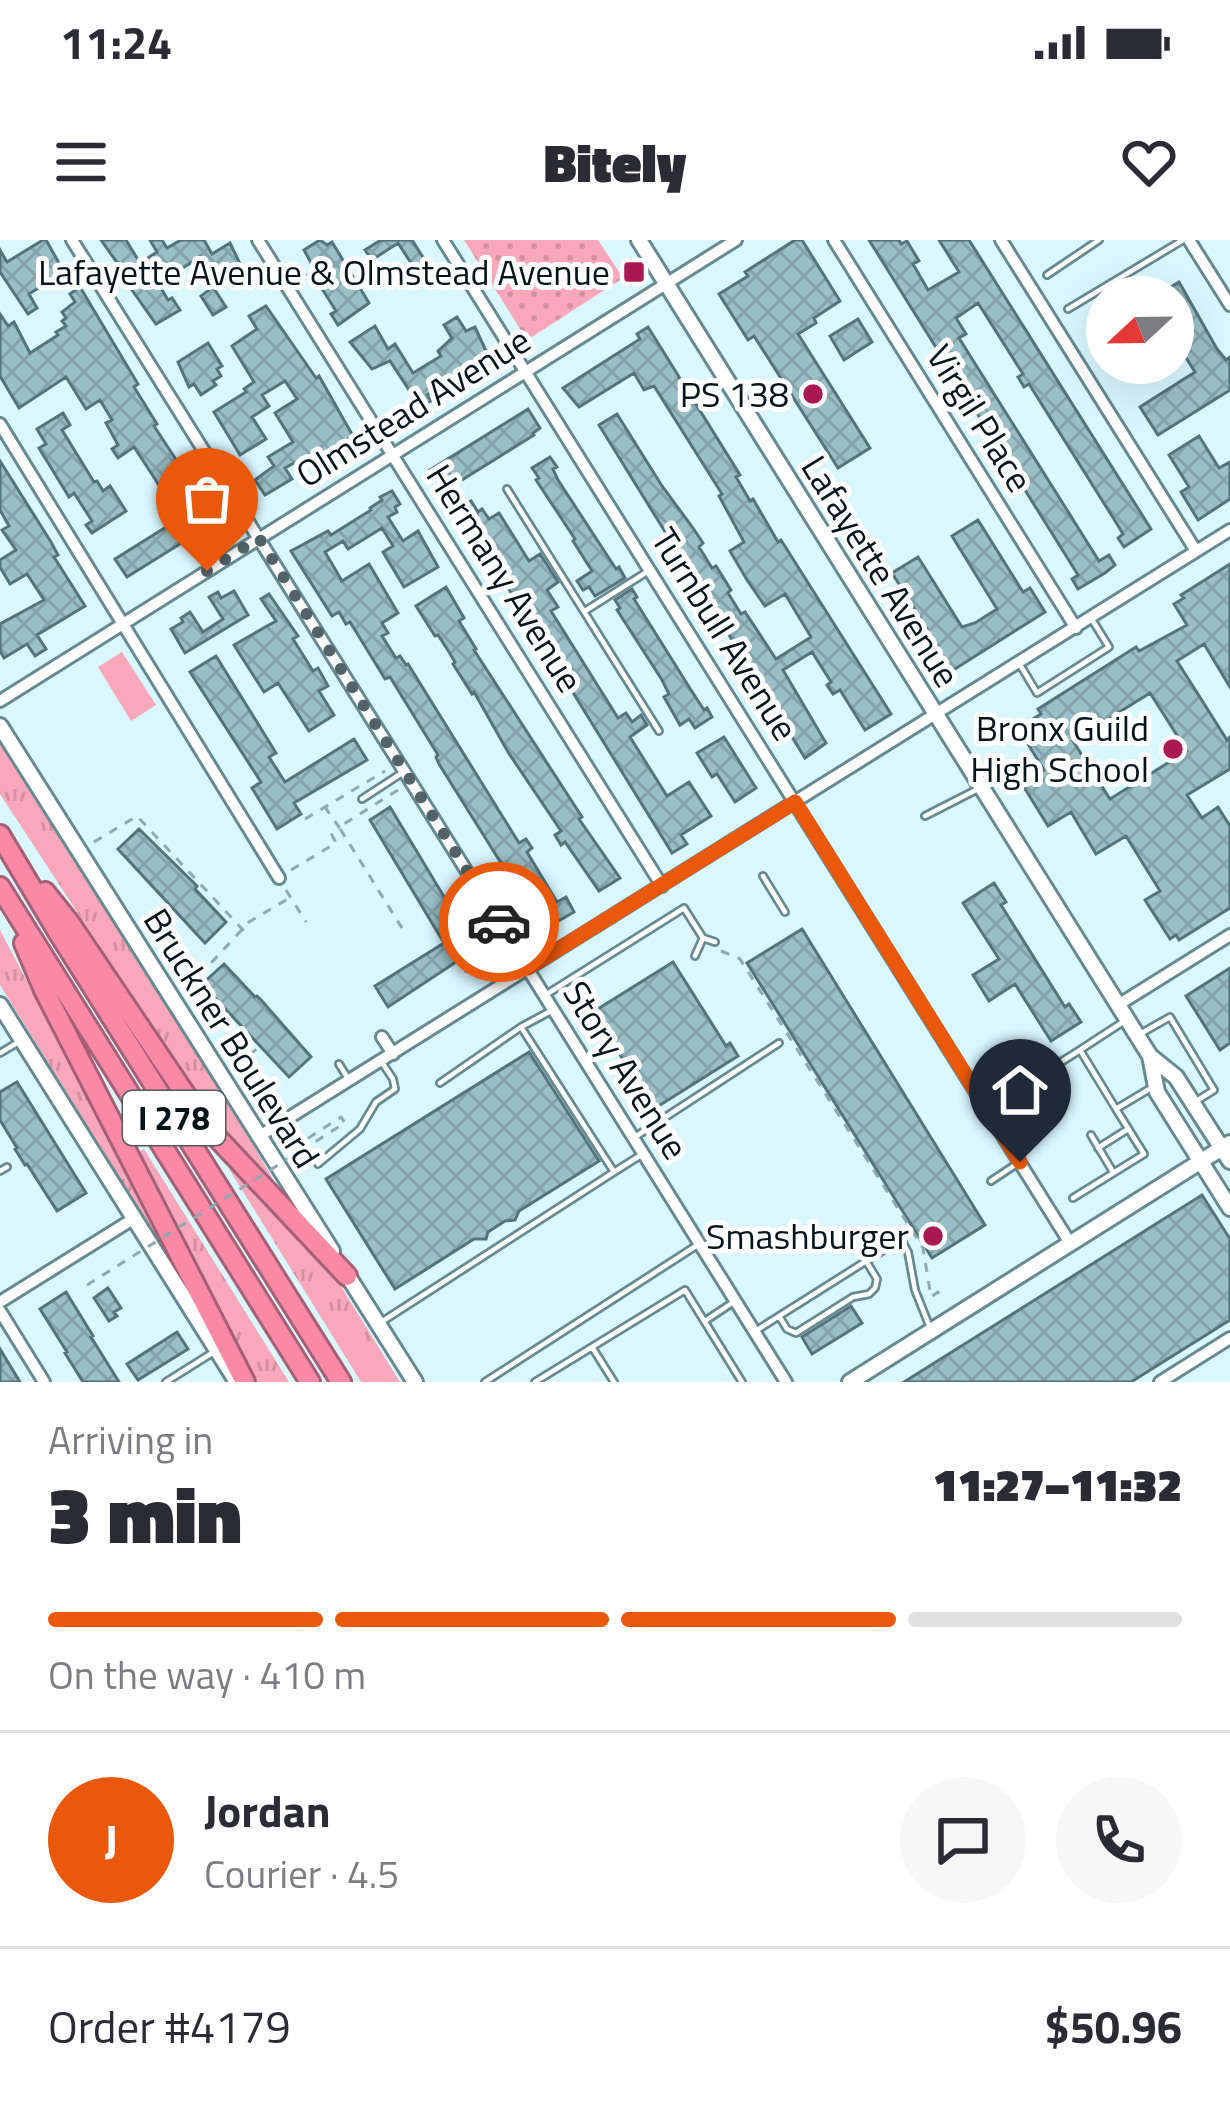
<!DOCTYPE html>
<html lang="en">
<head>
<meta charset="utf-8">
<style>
	body { margin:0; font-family:"Titillium Web",sans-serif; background:#f7f7f7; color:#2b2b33; height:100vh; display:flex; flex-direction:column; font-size:45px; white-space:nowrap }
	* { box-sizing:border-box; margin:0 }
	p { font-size:39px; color:#7c7c81 }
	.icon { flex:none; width:66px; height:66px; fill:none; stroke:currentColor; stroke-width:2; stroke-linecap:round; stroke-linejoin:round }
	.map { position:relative; height:1142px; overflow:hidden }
	.side { display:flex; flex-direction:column; background:#fff; flex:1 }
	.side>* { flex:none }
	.needle { width:78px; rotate:248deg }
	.tools { position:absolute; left:1086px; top:36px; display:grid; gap:24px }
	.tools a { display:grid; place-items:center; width:108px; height:108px; border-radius:50%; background:#fff; box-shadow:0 12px 48px #0002; font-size:60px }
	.pin { position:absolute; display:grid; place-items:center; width:102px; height:102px; color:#fff; margin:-123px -51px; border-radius:50% 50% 50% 0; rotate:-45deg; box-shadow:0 0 12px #0007 }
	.pin .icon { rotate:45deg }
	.courier { position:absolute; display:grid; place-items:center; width:120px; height:120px; margin:-60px; border:9px solid #ea580c; border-radius:50%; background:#fff; color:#222; box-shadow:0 3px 15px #0007 }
	.overview em { font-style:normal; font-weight:800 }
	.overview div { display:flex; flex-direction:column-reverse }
	.overview { display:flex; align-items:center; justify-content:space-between; height:204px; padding:0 48px }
	h1 { font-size:78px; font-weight:800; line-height:90px }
	.bar { display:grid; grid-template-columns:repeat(4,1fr); gap:18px 12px; align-content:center; height:144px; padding:0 48px }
	.bar i { height:15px; border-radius:9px; background:#e1e1e2 }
	.bar .selected { background:#ea580c }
	.bar p { grid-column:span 4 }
	.line { display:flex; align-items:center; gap:30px; padding:0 48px; border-top:3px solid #e1e1e2 }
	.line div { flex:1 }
	.round { display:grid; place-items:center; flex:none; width:126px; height:126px; border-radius:63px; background:#f7f7f7 }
	.status { display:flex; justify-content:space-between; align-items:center; height:84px; padding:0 60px; background:#fff; direction:ltr }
	.status svg { height:33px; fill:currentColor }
	header { display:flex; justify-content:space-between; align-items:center; height:156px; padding:0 48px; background:#fff; font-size:54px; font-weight:800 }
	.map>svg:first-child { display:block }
</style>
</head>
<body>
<div class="status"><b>11:24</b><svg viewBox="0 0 49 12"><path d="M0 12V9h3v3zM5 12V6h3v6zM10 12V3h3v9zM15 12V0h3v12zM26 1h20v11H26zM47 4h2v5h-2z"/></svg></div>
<header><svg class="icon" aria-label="menu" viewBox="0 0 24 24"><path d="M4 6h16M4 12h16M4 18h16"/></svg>Bitely<svg class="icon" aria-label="heart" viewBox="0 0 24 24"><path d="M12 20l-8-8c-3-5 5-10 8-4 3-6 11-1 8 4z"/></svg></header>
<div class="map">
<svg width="1230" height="1142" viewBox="0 0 1230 1142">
	<defs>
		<pattern id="grass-tufts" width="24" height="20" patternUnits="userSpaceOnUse" patternTransform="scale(3)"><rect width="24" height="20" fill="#f8a8ba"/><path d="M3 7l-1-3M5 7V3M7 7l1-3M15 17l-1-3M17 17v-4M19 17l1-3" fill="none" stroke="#d3909f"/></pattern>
		<pattern id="park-dots" width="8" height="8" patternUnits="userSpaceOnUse" patternTransform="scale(3)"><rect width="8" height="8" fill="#f8a8ba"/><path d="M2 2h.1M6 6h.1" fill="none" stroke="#d3909f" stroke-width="1.8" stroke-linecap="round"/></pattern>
		<pattern id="building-cross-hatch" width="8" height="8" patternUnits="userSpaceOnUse" patternTransform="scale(3)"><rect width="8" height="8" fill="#9bbfc6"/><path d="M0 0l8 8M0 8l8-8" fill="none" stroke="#84a3a9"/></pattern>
	</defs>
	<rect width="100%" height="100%" fill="#daf7fe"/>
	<!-- grass -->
	<path fill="url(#grass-tufts)" d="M0,502L244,889L278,948L266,942L211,877L0,554Z
		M0,690L144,965L167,1015L0,745Z
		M144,909L289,1142H257L138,913Z
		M232,927L342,1048L400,1142H361L229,929Z"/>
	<!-- park -->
	<path fill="url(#park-dots)" d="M464,0H598L623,38L527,100Z"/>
	<!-- pitch -->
	<path fill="#f8a8ba" d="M122,412L156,465L131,481L98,427Z"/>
	<!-- building -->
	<path fill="url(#building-cross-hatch)" stroke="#53747b" stroke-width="3" fill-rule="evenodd" d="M43,0H46L64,32L29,54L37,68L28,74L0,32V10L7,22Z
		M101,0H126L140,23L157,12L150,0H162L167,8L181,0H204L212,14L230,3L243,30L215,48L200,17L189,24L158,43L168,60L172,58L180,70L156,84L129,46L126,47L120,37L125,34Z
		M320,0L327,5L332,2L369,63L338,85L331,74L336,71L319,44L315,47L308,35L315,30L304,10Z
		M381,0H412L435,36L424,43L398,3L372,20L365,10Z
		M795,0H802L840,61L814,78L816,83L798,94L870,208L838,228L754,96L748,100L719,54L748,36L745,32Z
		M869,0H899L901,4L907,1L919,21L913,24L928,50L959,32L939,0H969L1151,289L1124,307L1118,298L1123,294L1117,284L1029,144L1024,147L1018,137L1023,134L978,63L956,78L966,94L959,98L1099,321L1109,315L1115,325L1105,333L1078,349L1072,339L1078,335Z
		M1179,42L1217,109L1226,120L1230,117V150L1158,195L1140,167L1195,132L1173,97V57H1154Z
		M80,47L138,144L134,147L157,184L154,186L179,224L184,221L220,279L127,337L115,319L179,279L155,239L134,207L118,218L112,209L118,205L106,183L112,180L100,160L86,169L66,137L19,168L0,136V74L8,86L14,82L30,113L58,95L56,92L66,86L62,81L66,78L62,72L75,62L70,54Z
		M213,47L226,67L213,75L201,56Z
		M266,66L316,138L319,136L353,196L342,203L348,212L338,219L332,210L310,224L305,217L285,228L292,239L265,255L255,240L274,226L268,217L293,202L275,173L297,159L285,141L262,155L269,166L252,177L266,199L240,215L214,172L246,152L244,149L254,142L232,106L257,89L249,76Z
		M457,77L466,91L475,87L488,115L469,126L474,134L456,145L453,139L427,155L431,161L427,163L426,176L390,121L372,129L350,102L375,86L388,109L395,104L413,133L441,116L438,111L452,98L444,85Z
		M858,79L872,102L844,120L830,96Z
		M648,87L740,235L736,237L750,261L753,259L778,302L781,300L891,474L865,490L840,450L833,454L827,445L831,442L812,412L783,430L826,503L805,518L599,185L617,174L662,246L693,288L703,303L699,307L712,328L716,326L731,350L728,353L741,374L745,372L776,419L811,397L785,354L765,366L747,340L730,311L744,302L719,256L722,254L654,146L644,150L634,133L579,167L563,148L640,99L637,94Z
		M208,103L222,126L217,129L221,136L213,141L216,145L201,155L194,144L189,147L178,122Z
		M528,169L540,188L533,193L534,195L454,245L467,263L471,261L478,272L482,269L489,279L499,273L529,321L540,314L558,342L547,350L558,367L551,371L618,478L626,473L632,482L641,475L647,485L630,497L667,556L689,542L711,576L681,595L687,604L672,613L543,404L538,406L520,371L522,370L465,280L457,285L448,272L457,266L430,230Z
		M63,173L70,185L62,190L94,242L97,241L103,251L110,246L126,271L92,293L86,285L92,281L74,253L69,257L39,208L46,204L37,189Z
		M1199,196L1219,228L1230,222V259L1198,280L1181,252L1189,247L1169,215Z
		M550,217L557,227L553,229L558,240L616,329L619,327L625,338L595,356L589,347L583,350L577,341L592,331L573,301L575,299L536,240L539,238L532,228Z
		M0,221L51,302L58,315L54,317L85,366L37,395L46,409L35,416L27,404L4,418L0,411V384L44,360L27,334L10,344L0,327V320L16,310L2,290L9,286L0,270Z
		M392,251L400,264L395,267L397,272L388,277L403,301L418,291L438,327L404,347L383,312L393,306L382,288L348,309L343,301L325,312L342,341L369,324L398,373L382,383L388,393L382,396L396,418L400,416L406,425L408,424L519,603L526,599L532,608L527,612L557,662L566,657L574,672L543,690L439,524L436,517L438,515L390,437L385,439L350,382L346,384L339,372L332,376L291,311L328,291L331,295L371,270L370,268L382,260L380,257Z
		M978,280L1023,352L1030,348L1045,372L947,434L931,410L938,406L892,333L918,317L962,387L975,383L997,369L952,296Z
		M1230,324V447L1204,404L1177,421L1227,500L1230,497V529L1187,555L1202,578L1218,567L1230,586V668L1179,700L1176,695L1170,699L1145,660L1160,651L1126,596L1096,614L1071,572L1048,586L1022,544L1044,530L1018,488L1041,474L1038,469L1136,407L1139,411L1187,385L1174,364L1184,358L1181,355ZM1150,453L1187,511L1110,559L1073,501Z
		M446,347L464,378L459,381L476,409L474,410L582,577L579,579L620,638L599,651L565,602L561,605L555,595L561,591L508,512L474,452L472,454L453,424L455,422L449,412L438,395L435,396L416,366Z
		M632,349L637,357L634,359L691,450L704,470L707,468L712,477L695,488L689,479L680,485L664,457L669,454L662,440L617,370L620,368L615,360Z
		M234,351L248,375L185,413L171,389L183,382L181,378L190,372L203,392L223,379L209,357L218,352L221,358Z
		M269,354L298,396L293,399L313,431L318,428L328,446L319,451L334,475L309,491L278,443L264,452L234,405L276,381L261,359Z
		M216,416L276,513L269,517L285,542L354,499L367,520L294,563L301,574L277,589L252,548L261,542L190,432Z
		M724,497L756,548L735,562L717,534L712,537L697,513Z
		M390,567L458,680L464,676L490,716L466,731L459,720L388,767L375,746L444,703L370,580Z
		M139,589L197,646L195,649L226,682L205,703L118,609Z
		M994,643L1006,662L1001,665L1065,767L1069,764L1081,782L1051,801L1015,744L989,761L973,735L999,719L963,663Z
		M802,689L985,985L932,1018L747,723Z
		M673,722L726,806L730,803L738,816L649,872L641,859L646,856L593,772Z
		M224,724L255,757L257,756L262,761L311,817L289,837L202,744Z
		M1230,728V803L1220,810L1186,756Z
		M529,812L599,921L519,971L515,980L505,981L488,992L486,999H474L395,1049L326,939Z
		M17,842L86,953L57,971L27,924L25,925L15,909L17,908L0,880V852Z
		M1202,955L1230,999V1080L1131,1142H904Z
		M108,1048L121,1068L114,1072L117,1076L109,1081L94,1058Z
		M66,1052L93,1096L91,1097L119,1142H83L65,1113L67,1112L40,1069Z
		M851,1066L862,1083L812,1114L802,1097Z
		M177,1092L188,1109L138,1140L127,1124Z
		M0,1109L20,1142H0Z"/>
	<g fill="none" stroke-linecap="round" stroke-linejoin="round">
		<defs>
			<path id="lane" d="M1047,35L1099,0
				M1068,69L1183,0
				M507,249L659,491
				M585,371L650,330
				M1019,423L1037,453L1109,407L1091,378
				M362,559L405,531
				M925,576L976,550
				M763,636L785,672
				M695,716L703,698
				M547,754L684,668L703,698L715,702
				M521,787L614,932L641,915
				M1140,794L1170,777L1214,850L1198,860
				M1080,810L1126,780
				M0,813L17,803
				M339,824L349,840
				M440,843L521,787L549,772
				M990,867L1080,810L1116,869L1151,848
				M1091,895L1113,932
				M635,897L779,803
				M1098,908L1128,889
				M318,924L360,889L376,862L395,849L393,839L381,821
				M0,931L7,927
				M991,941L1015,925
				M1073,958L1144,914L1116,869
				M779,1076L787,1089L796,1093L853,1057L869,1054L875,1048L877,1039L866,1021
				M383,1081L614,932
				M705,1081L735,1061
				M754,1092L901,999L908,1012L915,1050L929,1085
				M592,1107L614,1142
				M166,1142L212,1113
				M485,1142L699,1004
				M535,1142L685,1050L742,1142"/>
			<path id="street" d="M72,0L786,1142
				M258,0L662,646
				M443,0L1070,1003
				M834,0L1076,388
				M1001,0L1196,311
				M1189,0L1230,65
				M0,184L279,638
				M0,461L736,0
				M1118,765L1230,695
				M382,797L393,814
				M258,897L1230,290
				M0,1062L133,979
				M0,1071L44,1142
				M1160,1142L1230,1098"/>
			<path id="secondary" d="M639,0L1145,808L1150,816L1176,837L1230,921
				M0,486L332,1011
				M0,765L237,1142
				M1150,816L1157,852L1230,968
				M344,1030L415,1142
				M850,1142L1230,903"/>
			<path id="highway" d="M0,595L58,692L341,1142
				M0,647L310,1142
				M45,652L69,682L208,888L347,1036
				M24,703L44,750L245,1142"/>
		</defs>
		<!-- lane casing -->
		<use href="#lane" stroke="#678990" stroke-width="10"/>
		<!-- street casing -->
		<use href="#street" stroke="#678990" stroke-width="16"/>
		<!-- secondary casing -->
		<use href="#secondary" stroke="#678990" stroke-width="20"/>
		<!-- highway casing -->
		<use href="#highway" stroke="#a56074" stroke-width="24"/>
		<!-- path -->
		<path stroke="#91a8ae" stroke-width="3" stroke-dasharray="9 9" stroke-linecap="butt" d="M398,550L339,587L402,688
			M305,579L385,531
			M94,602L137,576L244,691
			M291,630L336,603L331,593L339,587L325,567
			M286,650L306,682
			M150,691L175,671
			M721,711L740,719L923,1008L931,1057L938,1052L941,1058
			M183,744L199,736L249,682L291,657
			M235,826L258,808
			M293,908L341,877L345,883"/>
		<!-- lane -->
		<use href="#lane" stroke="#fff" stroke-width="4.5"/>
		<!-- street -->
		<use href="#street" stroke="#fff" stroke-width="10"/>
		<!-- secondary -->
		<use href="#secondary" stroke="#fff" stroke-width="14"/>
		<!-- highway -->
		<use href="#highway" stroke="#fa89a6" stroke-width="18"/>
		<!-- path-bridge -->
		<path stroke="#91a8ae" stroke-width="3" stroke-dasharray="9 9" stroke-linecap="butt" d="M87,1045L345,883"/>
	</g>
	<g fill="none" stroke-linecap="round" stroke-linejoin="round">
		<!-- done -->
		<path stroke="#516368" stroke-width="12" stroke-dasharray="0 21.6" d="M207,331L259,298L499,682"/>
		<!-- route -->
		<path stroke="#ea580c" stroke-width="15" d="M499,682L528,728L795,562L1020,922"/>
	</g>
	<!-- markers -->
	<g fill="#aa1952" stroke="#fff" stroke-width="4.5">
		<rect x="622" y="20" width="24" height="24" rx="6"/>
		<circle cx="813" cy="154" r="12"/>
		<circle cx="1173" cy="509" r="12"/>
		<circle cx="933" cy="996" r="12"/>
	</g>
	<g text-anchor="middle" stroke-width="10" stroke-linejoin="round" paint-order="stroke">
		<!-- shield labels -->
		<rect fill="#fff" stroke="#515a5d" stroke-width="3" x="123" y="851" width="102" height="54" rx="9"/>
		<g font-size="33" font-weight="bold" fill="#071417">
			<text x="174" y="890">I 278</text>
		</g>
		<!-- poi labels -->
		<g font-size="36" fill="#071417" stroke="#fff" text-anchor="end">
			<text x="610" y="45">Lafayette Avenue &amp; Olmstead Avenue</text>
			<text x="789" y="167">PS 138</text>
			<text x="1149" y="501">Bronx Guild<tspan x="1149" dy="41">High School</tspan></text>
			<text x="909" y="1009">Smashburger</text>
		</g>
		<!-- street labels -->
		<g font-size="36" fill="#071417" stroke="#fff">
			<text transform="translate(413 167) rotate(-32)" y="13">Olmstead Avenue</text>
			<text transform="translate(980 178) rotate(58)" y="13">Virgil Place</text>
			<text transform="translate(881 331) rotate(58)" y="13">Lafayette Avenue</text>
			<text transform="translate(505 338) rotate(58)" y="13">Hermany Avenue</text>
			<text transform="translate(725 394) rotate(58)" y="13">Turnbull Avenue</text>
			<text transform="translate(232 798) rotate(58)" y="13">Bruckner Boulevard</text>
			<text transform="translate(626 830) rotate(58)" y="13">Story Avenue</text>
		</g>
	</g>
</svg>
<div class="tools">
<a><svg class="needle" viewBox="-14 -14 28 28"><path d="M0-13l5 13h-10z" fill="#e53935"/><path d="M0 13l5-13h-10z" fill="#7c7c81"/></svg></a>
</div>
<div class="pin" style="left:207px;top:331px;background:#ea580c"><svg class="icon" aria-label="bag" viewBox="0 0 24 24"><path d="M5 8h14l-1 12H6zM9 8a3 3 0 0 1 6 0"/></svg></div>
<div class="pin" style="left:1020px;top:922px;background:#1f2937"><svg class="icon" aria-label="home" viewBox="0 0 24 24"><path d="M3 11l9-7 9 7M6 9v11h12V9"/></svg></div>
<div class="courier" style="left:499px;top:682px"><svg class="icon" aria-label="car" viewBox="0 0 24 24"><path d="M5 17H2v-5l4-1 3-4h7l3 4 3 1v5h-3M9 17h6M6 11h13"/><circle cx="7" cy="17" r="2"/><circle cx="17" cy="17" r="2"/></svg></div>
</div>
<section class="side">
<div class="overview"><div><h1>3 min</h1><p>Arriving in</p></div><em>11:27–11:32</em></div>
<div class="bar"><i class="selected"></i><i class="selected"></i><i class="selected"></i><i></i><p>On the way · 410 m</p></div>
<div class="line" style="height:216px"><b class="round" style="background:#ea580c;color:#fff">J</b><div><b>Jordan</b><p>Courier · 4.5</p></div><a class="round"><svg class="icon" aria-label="chat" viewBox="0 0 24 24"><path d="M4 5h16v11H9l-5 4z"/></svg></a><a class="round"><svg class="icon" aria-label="phone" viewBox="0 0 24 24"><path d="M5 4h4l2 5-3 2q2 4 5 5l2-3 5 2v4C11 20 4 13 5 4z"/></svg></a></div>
<div class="line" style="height:156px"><div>Order #4179</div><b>$50.96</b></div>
</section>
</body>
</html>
